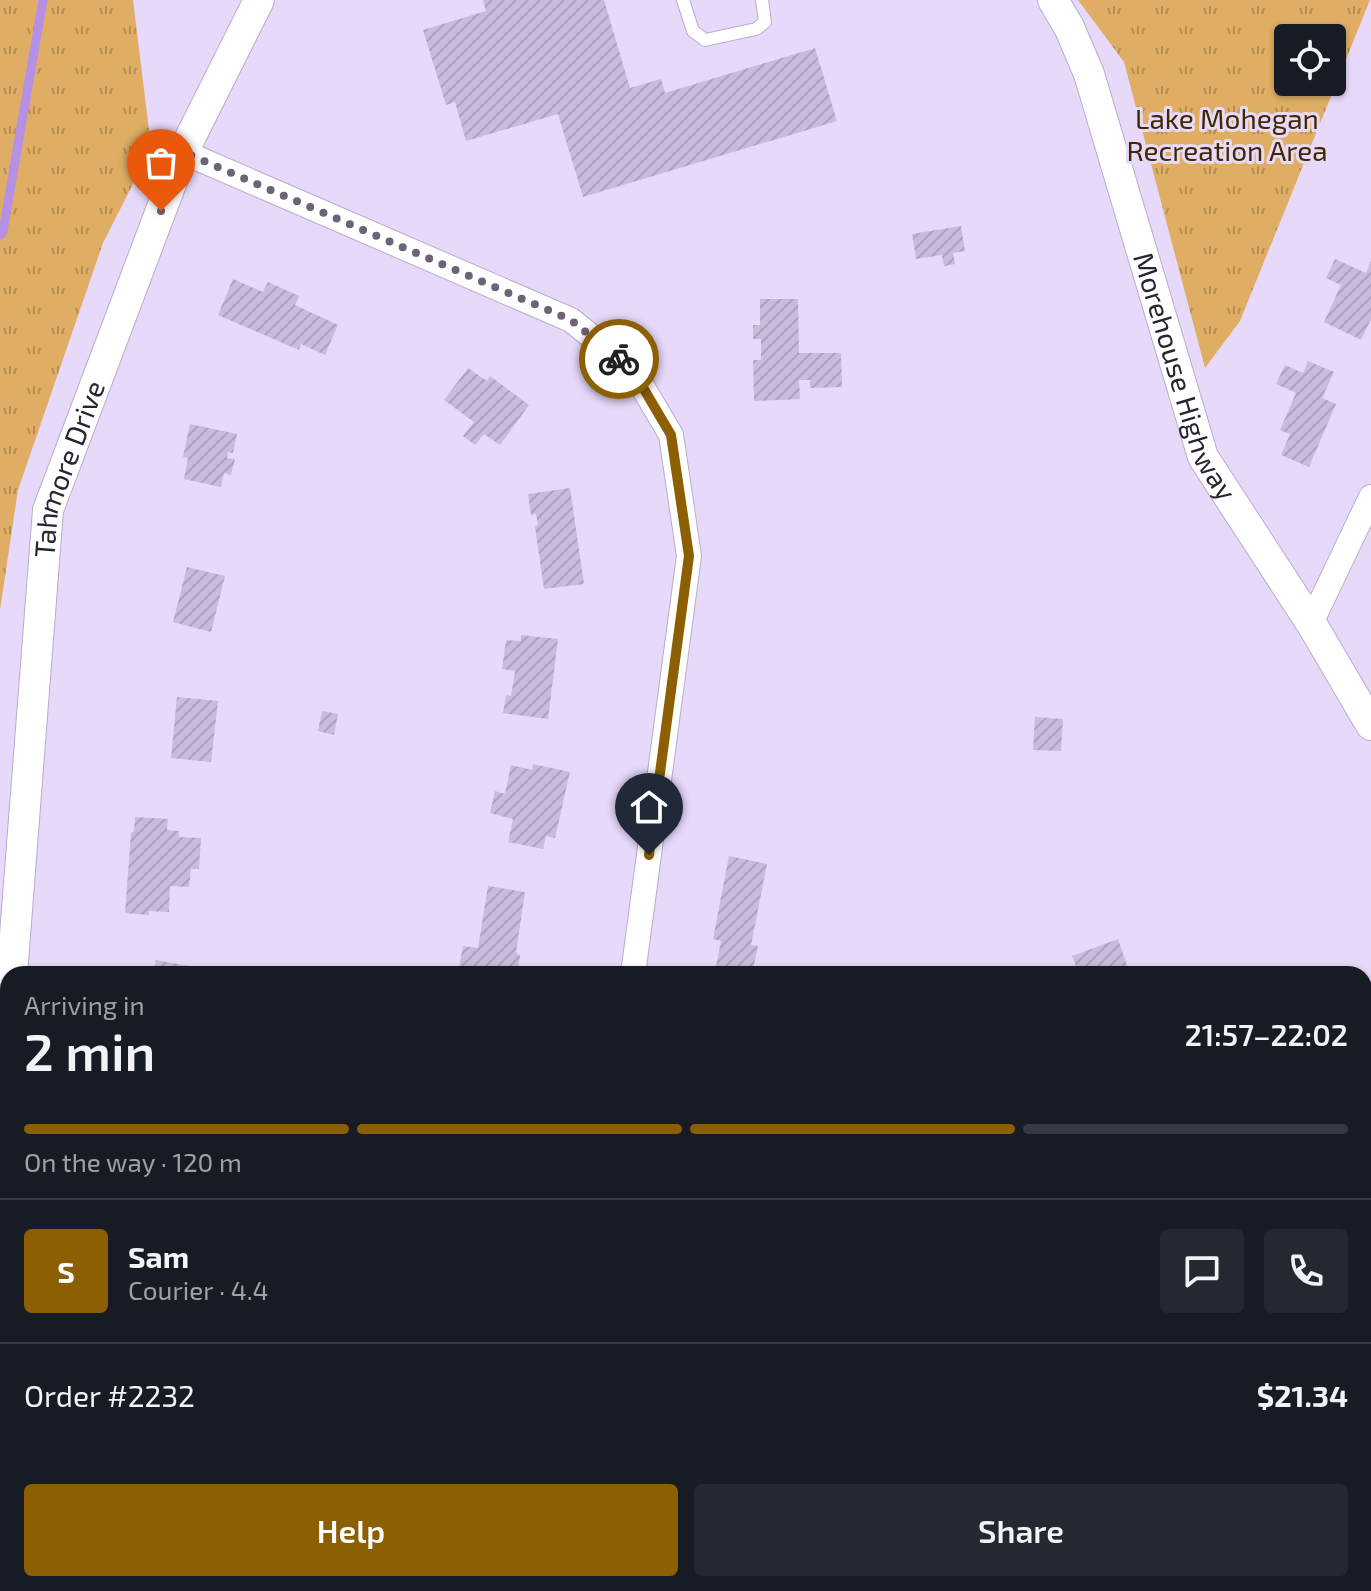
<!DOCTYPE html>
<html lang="en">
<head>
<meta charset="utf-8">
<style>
	body { margin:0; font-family:"Exo 2",sans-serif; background:#242831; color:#f1f3f6; height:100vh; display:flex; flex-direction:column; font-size:30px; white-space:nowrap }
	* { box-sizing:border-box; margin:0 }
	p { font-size:26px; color:#9ea1a6 }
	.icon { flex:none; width:44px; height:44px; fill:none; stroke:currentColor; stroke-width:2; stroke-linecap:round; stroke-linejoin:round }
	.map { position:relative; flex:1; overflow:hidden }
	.panel { position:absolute; left:0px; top:966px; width:1372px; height:626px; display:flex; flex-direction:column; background:#171b24; border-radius:24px 24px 0 0; box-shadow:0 2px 6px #0004 }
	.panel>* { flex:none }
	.tools { position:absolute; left:1274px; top:24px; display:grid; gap:16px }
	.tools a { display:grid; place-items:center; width:72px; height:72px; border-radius:8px; background:#171b24; box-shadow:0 2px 6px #0004; font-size:40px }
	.pin { position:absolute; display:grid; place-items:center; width:68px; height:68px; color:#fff; margin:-82px -34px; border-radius:50% 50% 50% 0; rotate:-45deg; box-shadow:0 0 8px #0007 }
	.pin .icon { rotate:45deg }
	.courier { position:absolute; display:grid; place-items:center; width:80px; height:80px; margin:-40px; border:6px solid #8c5f03; border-radius:50%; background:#fff; color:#222; box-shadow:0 2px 10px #0007 }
	.headline em { font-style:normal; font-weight:600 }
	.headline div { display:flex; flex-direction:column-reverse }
	.headline { display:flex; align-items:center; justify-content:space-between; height:136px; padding:0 24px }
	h1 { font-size:52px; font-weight:600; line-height:60px }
	.bar { display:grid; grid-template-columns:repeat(4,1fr); gap:12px 8px; align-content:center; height:96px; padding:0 24px }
	.bar i { height:10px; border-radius:6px; background:#363941 }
	.bar .current { background:#8c5f03 }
	.bar p { grid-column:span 4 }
	.line { display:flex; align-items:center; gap:20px; padding:0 24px; border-top:2px solid #363941 }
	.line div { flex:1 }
	.round { display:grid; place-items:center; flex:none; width:84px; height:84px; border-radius:8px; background:#242831 }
	.action { display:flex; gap:16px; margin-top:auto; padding:16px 24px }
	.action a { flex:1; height:92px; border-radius:8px; background:#8c5f03; color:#fff; font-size:32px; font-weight:600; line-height:92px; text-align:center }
	.action a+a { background:#242831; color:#f1f3f6 }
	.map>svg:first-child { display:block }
</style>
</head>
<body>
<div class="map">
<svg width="1371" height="1591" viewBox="0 0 1371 1591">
	<defs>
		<pattern id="park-tufts" width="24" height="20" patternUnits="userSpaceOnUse" patternTransform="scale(2)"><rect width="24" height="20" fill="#dfae64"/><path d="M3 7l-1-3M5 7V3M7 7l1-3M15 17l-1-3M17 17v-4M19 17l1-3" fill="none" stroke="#b58d53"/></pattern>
		<pattern id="building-hatch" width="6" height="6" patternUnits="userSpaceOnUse" patternTransform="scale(2)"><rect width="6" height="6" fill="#c9bbdc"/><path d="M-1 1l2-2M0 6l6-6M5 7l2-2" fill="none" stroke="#ada1bd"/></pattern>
	</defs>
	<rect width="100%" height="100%" fill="#e7d9fa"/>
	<!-- park -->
	<path fill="url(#park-tufts)" fill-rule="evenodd" d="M0,0H133L149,130L138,174L103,243L18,490L0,610Z
		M1078,0H1370L1240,321L1205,368L1124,62ZM1288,38H1332V82H1288Z"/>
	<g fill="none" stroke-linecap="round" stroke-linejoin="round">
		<!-- stream -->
		<path stroke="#b690e5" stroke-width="9" d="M0,235L3,231L43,0"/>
	</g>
	<!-- building -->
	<path fill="url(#building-hatch)" d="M483,0H604L630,88L661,79L665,93L815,48L837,121L583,197L558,114L466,141L455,102L446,105L423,30L486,11Z
		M961,226L965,251L953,253L955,264L944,266L942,255L916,259L912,234Z
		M1335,259L1366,273L1371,261V319L1361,340L1324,322L1341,285L1326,278Z
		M233,279L263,292L268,282L299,296L295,305L338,325L325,355L301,344L299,350L218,315Z
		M760,299H798L799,353H841L842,387L810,388V380H799L800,399L754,401L753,360H761V339H753V325H760Z
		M1308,361L1334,372L1322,398L1336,404L1309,467L1281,455L1290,434L1280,430L1296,393L1276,384L1285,365L1303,373Z
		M468,368L487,381L490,376L529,405L500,445L484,434L475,445L463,436L474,422L444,400Z
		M190,424L237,434L233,453L228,452L227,458L235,459L231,475L224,473L221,487L184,479L188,458L183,457Z
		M570,488L584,584L544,589L535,527L538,524L536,514L531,515L528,494Z
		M187,567L225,576L211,632L173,622Z
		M521,635L558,639L548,719L503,713L506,695L511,696L515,671L502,669L506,640L521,641Z
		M177,697L218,701L211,762L171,758Z
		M322,711L338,714L334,735L318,731Z
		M1035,717L1063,719L1061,751L1033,750Z
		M533,764L570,772L555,838L546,836L543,849L508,842L513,819L490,813L495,791L505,794L511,765L532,770Z
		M135,817L168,819L167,830L179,831V837L201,838L199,869H191L189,887L170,886L169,912L149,911V915L125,913L131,833L134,831Z
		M729,856L767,864L751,945L758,946L752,974L715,971L721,941L713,939Z
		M488,886L525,892L516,952L520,956L518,969H512L511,974H458L463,946L478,948Z
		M1118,939L1130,974H1079L1072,956Z
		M156,960L188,966L187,974H153Z
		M1364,1456L1371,1460V1505L1366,1514L1364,1512Z
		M755,1584H803L808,1591H760Z
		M1156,1584H1194V1591H1156Z"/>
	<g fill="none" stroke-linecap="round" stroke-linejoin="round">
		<defs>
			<path id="service" d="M683,0L693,31L705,40L756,29L765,22L762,0"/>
			<path id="minor" d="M183,152L571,320L632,369L671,435L689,556L633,974
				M1311,623L1371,497
				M0,1488H8
				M215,1584L220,1591
				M927,1584L932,1591"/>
			<g id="tertiary">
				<path id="s1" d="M1053,0L1069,27L1089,74L1203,457L1311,623L1371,725"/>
				<path id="s2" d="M12,974L48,510L183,152L259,0"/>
				<path d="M0,1125L8,1023"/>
			</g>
		</defs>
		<!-- service casing -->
		<use href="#service" stroke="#baaccd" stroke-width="14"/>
		<!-- minor casing -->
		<use href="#minor" stroke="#baaccd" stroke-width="26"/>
		<!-- tertiary casing -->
		<use href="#tertiary" stroke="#baaccd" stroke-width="32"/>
		<!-- service -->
		<use href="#service" stroke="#fff" stroke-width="12"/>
		<!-- minor -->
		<use href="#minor" stroke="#fff" stroke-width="24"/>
		<!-- tertiary -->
		<use href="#tertiary" stroke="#fff" stroke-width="30"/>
	</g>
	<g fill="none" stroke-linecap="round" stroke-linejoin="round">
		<!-- done -->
		<path stroke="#6c6377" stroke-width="8" stroke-dasharray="0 14.4" d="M161,211L183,152L571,320L619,359"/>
		<!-- route -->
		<path stroke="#8c5f03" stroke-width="10" d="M619,359L632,369L671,435L689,556L649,855"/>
	</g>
	<g text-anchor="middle" stroke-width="6" stroke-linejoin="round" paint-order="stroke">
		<!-- park labels -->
		<g font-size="28" fill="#402900" stroke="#e7d9fa">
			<text x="1227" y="129">Lake Mohegan<tspan x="1227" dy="32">Recreation Area</tspan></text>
		</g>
		<!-- street labels -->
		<g font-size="28" fill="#292431" stroke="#e7d9fa">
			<text dy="10" stroke="none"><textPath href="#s1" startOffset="400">Morehouse Highway</textPath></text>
			<text dy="10" stroke="none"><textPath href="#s2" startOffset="510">Tahmore Drive</textPath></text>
		</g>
	</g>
</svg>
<div class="tools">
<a><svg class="icon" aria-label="locate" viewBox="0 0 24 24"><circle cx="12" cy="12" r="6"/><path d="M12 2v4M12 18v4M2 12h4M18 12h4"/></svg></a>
</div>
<div class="pin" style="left:161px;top:211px;background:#ea580c"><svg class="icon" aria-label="bag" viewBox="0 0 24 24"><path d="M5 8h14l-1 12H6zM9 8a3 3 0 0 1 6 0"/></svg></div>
<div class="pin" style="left:649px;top:855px;background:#1f2937"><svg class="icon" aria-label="home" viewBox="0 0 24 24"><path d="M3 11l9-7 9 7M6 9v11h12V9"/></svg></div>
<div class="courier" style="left:619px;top:359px"><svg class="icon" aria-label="bike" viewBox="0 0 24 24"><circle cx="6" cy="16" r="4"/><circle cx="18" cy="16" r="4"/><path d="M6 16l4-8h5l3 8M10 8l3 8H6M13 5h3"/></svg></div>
<section class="panel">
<div class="headline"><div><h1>2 min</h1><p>Arriving in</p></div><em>21:57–22:02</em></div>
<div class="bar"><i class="current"></i><i class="current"></i><i class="current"></i><i></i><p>On the way · 120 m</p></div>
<div class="line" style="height:144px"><b class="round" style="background:#8c5f03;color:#fff">S</b><div><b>Sam</b><p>Courier · 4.4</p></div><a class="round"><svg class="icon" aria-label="chat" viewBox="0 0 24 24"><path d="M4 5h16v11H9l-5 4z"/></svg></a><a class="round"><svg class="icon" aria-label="phone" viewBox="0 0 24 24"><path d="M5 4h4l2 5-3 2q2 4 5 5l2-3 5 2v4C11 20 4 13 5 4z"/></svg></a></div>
<div class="line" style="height:104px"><div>Order #2232</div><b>$21.34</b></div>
<div class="action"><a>Help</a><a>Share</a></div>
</section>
</div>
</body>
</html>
